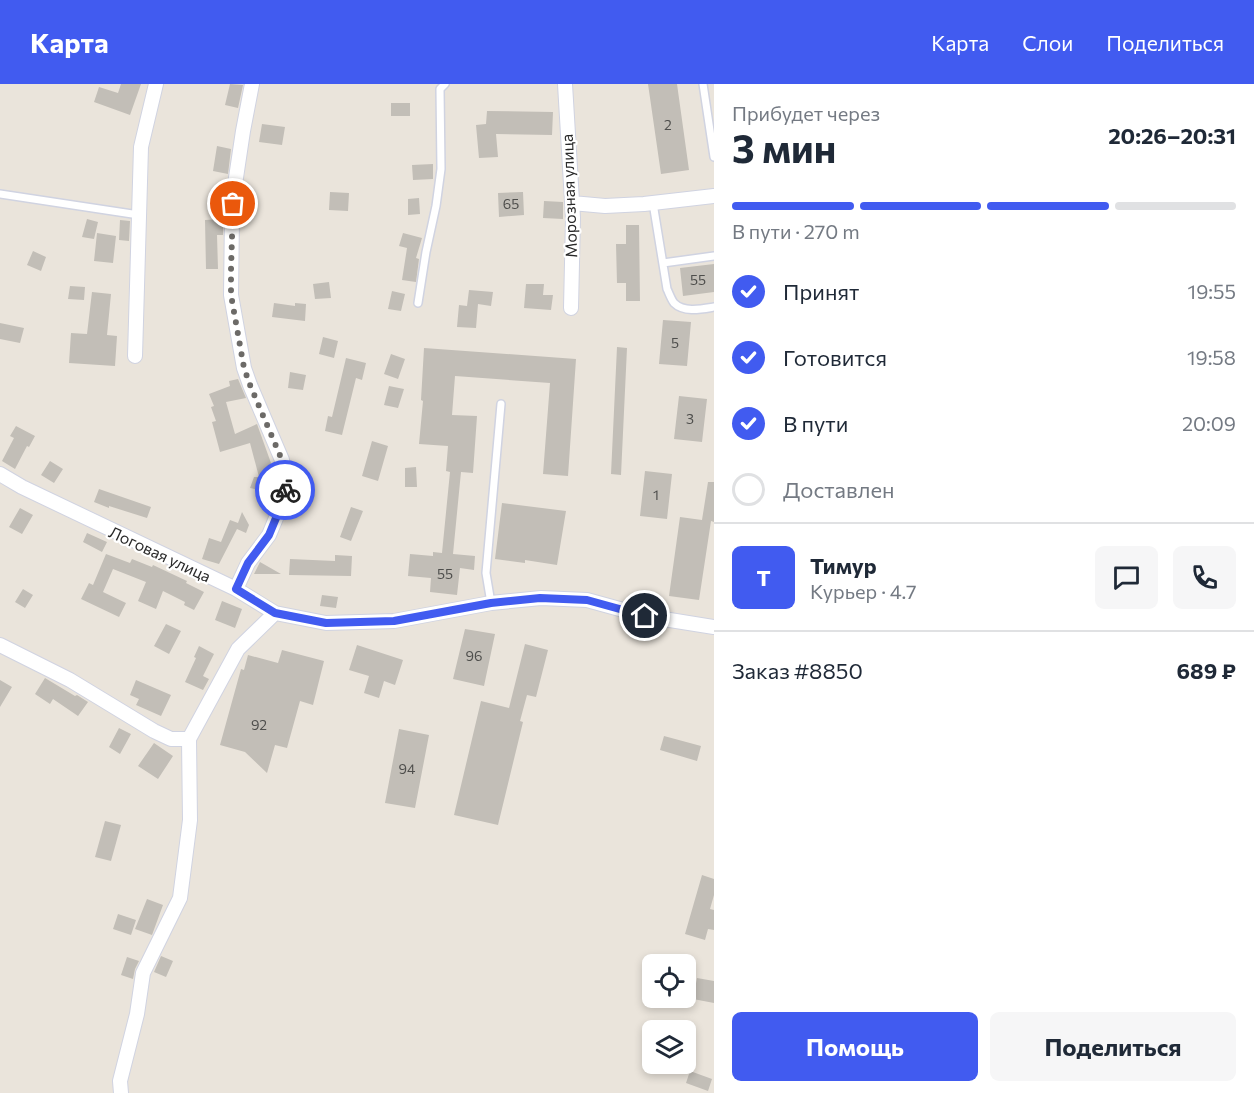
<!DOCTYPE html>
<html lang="ru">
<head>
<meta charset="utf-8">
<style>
	body { margin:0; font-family:Commissioner,sans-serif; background:#f6f6f7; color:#1f2937; height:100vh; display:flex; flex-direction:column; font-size:22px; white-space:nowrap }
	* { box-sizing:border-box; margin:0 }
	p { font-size:20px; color:#747a83 }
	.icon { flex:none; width:33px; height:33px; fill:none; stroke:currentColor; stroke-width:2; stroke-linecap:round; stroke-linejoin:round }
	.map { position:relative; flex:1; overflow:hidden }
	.drawer { display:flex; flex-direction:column; background:#fff; width:540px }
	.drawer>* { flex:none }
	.buttons { position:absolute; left:642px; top:870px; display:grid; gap:12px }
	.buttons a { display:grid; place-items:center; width:54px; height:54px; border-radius:9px; background:#fff; box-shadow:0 3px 9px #0003; font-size:30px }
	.pin { position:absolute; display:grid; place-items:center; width:51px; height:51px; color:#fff; margin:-26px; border:3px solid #fff; border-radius:50%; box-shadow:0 2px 6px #0007 }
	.courier { position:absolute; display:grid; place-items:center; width:60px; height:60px; margin:-30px; border:4px solid #415bf0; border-radius:50%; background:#fff; color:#222; box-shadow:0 2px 8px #0007 }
	.head em { font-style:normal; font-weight:700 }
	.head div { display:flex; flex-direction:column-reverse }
	.head { display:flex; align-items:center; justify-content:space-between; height:102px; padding:0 18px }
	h1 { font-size:39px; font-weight:700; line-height:45px }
	.bar { display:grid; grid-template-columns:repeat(4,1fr); gap:9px 6px; align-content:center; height:72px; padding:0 18px }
	.bar i { height:8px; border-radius:4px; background:#e0e1e3 }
	.bar .on { background:#415bf0 }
	.bar p { grid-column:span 4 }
	.line { display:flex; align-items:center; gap:15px; padding:0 18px; border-top:2px solid #e0e1e3 }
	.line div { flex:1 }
	.round { display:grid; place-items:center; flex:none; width:63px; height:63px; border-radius:9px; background:#f6f6f7 }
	ol { padding:0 18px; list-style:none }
	li { display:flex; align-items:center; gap:18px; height:66px }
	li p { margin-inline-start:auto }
	li .icon { padding:6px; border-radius:50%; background:#415bf0; color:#fff; stroke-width:4 }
	li:last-child { color:#747a83 }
	li i { width:33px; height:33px; border:3px solid #e0e1e3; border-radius:50% }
	.primary-button { display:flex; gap:12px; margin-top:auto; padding:12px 18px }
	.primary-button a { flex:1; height:69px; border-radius:9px; background:#415bf0; color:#fff; font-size:24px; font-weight:700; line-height:69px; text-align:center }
	.primary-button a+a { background:#f6f6f7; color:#1f2937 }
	header { display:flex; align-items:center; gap:36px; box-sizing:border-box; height:84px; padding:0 30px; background:#415bf0; color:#fff }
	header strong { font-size:28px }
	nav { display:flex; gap:33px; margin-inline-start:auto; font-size:21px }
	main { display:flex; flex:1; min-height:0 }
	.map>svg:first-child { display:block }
</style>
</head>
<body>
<header>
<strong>Карта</strong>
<nav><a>Карта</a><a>Слои</a><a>Поделиться</a></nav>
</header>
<main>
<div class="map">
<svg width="714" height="1009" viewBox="0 0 714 1009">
	<rect width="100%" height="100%" fill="#eae4db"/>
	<!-- building -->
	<path fill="#c2beb7" d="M121,0H141L130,31L94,18L99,3L118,9Z
		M230,0L243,1L238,24L225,21Z
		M648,0H677L689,86L661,90Z
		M391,19H410V32H391Z
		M487,27L553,28L552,51L496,50L498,73L479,74L476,41L486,40Z
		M262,40L285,43L282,61L259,58Z
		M217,62L231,65L228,90L213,87Z
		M433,80V95L413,96L412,81Z
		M330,108L349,109L348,127L329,126Z
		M523,108L524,131L499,133L498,109Z
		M419,114L420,130L408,131V115Z
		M544,117L563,118V135L543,134Z
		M87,135L98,138L94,155L82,153Z
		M223,135V151H217L218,185H206L205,136Z
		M120,136L130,137L129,157L119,156Z
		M626,141H639L640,217H626V199H617L616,160H626Z
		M97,149L116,152L113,179L94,177Z
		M403,149L422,154L416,174L419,175L416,198L402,196L407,164L399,162Z
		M33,167L46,173L41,187L27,181Z
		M714,180V208L683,212L680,184Z
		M329,198L331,214L315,215L313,200Z
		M526,200H544L543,211H553L551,226L524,224Z
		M70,202L85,203L84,216L68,215Z
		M469,206L493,208L491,222L478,220L476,244L457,243L459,221L467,222Z
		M392,207L405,210L401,227L388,225Z
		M92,208L111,210L107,251L117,252L115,282L69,279L71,249L87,250Z
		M274,219L295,222V219L306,220L305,237L272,233Z
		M663,236L691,238L687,282L659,280Z
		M0,239L24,244L20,259L0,255Z
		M323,253L338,257L334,274L319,270Z
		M617,263L627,264L621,391L611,390Z
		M424,264L576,275L568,392L543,390L550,299L455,292L452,331L477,332L473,389L461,388L453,470L475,472L474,486L460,484L457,511L430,508L431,494L408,492L410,470L433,472V468L442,469L450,388L446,387L448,362L419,360L423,317L421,316Z
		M391,270L405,275L398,295L384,290Z
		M346,274L366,279L362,296L356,294L342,351L325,347L328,332L332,333Z
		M290,288L306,291L303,306L288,304Z
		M238,295L246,314L226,318L235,350L257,340L276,393L277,402L275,409L250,404L254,393H259L250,359L220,368L212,338L216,337L211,323L214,322L209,310L230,302L229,297Z
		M389,302L404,305L398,324L384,321Z
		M679,312L707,315L702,358L674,355Z
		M16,342L35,352L29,363L27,362L15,385L2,377L14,354L10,352Z
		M372,357L388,362L378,397L362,392Z
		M50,377L63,385L54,399L41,391Z
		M416,383L417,403H405V384Z
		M645,387L672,390L667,435L640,432Z
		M708,398H714V438L711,437L699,516L669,512L680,433L702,436Z
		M99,405L151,423L147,434L109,422V424L94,418Z
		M502,419L566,427L557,481L525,476V479L495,475Z
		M351,423L363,427L351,457L340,453Z
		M20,424L33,431L22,450L9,443Z
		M242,428L249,441L246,449L237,445L219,480L202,475L209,454L221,458L230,436L238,439Z
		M87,449L107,458L102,468L83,458Z
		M106,470L130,479L132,475L152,483L153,481L187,497L186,499L204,508L194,526L184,521L185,518L163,507L156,525L138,517L146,498L113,485L103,508L126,519L119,533L81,515L89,499L93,501Z
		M335,471L352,472L351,492L289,491L290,475L335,477Z
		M260,478L281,490H254Z
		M23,505L33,511L25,524L15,518Z
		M322,511L338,513L336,524L320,522Z
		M222,517L242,525L235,544L215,536Z
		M166,540L181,547L169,570L154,562Z
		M465,545L495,550L484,602L453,595Z
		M525,560L548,566L536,613L527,611L520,637L523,638L498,741L454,731L481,617L509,624Z
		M357,561L403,576L395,601L384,597L379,614L364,609L369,592L349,586Z
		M199,562L214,570L203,592L209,595L203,606L185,598L196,574L194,573Z
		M282,566L324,577L313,621L300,617L287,664L275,661L267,689L245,668L220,661L241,585L244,586L248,571L278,579Z
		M45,594L75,612L77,611L88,618L78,632L53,615L50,620L35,610Z
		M0,596L12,603L0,623Z
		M136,596L171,611L161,632L136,621L139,615L130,611Z
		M119,644L131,650L120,670L109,663Z
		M399,645L429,651L415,724L385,719Z
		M664,652L701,662L697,677L660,666Z
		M154,659L173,672L158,695L138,682Z
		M105,737L121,741L111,777L95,773Z
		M702,791L714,795V811L710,825L714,826V846L708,845L705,856L685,850Z
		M147,815L163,821L152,851L135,845Z
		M118,830L136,836L131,851L113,845Z
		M161,872L173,877L166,893L154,888Z
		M127,873L139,877L135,885L133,895L121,891Z
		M697,894L714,897V919L693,915Z
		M690,987L712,995L708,1007L686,999Z"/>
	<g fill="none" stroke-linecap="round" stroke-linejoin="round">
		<defs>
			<path id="lane" d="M703,0L714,73
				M0,110L139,131
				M653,119L667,205C669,209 671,215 674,219C684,229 702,225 714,223
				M663,179L714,172
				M418,219L426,168L436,122L441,85L440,5L445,0
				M491,519L486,489L501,320"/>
			<path id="street" d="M565,0L573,134L571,224
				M572,119L605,122L644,120L714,112
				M135,272L141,63L156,0
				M0,390L22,403L236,505L275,529L326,539L394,537L491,519L541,514L587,516L645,532L714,543
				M236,505L248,479L269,451L281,422L286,402L282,376L250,301L244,284L231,211L232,132L234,107L243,47L252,0
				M0,561L70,596L154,647L171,655H189L238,565L275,529
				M121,1009L120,997L137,930L143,889L180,814L190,736L189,655"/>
		</defs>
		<!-- lane casing -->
		<use href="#lane" stroke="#d0d3e1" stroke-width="10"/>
		<!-- street casing -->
		<use href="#street" stroke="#d0d3e1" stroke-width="16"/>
		<!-- lane -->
		<use href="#lane" stroke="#fff" stroke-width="7"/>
		<!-- street -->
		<use href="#street" stroke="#fff" stroke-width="14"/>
	</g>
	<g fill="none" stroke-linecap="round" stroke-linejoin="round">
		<!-- done -->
		<path stroke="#6c6a67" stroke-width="6" stroke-dasharray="0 10.8" d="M233,120L231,186V211L244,284L250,301L282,376L286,402L285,406"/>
		<!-- route -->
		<path stroke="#415bf0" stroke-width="8" d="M285,406L281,422L269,451L248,479L236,505L275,529L326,539L394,537L491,519L540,514L587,516L645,532"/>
	</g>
	<g text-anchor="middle" stroke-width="4.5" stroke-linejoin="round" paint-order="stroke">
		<!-- number labels -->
		<g font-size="14" fill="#4e4e4c">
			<text x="668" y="46">2</text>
			<text x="511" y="125">65</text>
			<text x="698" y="201">55</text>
			<text x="675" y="264">5</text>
			<text x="690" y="340">3</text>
			<text x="656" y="416">1</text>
			<text x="445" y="495">55</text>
			<text x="474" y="577">96</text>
			<text x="259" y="646">92</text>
			<text x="407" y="690">94</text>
		</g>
		<!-- street labels -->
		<g font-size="16" fill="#282828" stroke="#fff">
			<text transform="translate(569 112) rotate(-92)" y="6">Морозная улица</text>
			<text transform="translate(160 470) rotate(25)" y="6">Логовая улица</text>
		</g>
	</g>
</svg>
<div class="buttons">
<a><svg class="icon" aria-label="locate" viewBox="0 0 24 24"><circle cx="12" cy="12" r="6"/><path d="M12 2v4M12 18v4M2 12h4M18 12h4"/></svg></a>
<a><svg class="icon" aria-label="layers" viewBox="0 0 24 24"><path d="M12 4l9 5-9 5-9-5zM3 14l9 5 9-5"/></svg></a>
</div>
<div class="pin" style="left:233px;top:120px;background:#ea580c"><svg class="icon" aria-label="bag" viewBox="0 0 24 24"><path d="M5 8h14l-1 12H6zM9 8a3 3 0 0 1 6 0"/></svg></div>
<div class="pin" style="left:645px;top:532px;background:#1f2937"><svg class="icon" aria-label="home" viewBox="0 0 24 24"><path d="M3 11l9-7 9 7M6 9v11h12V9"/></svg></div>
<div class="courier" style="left:285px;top:406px"><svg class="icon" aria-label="bike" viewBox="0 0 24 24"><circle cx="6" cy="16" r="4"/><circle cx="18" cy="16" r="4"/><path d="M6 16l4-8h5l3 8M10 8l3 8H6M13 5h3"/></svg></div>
</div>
<section class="drawer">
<div class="head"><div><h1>3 мин</h1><p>Прибудет через</p></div><em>20:26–20:31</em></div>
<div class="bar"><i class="on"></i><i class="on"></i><i class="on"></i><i></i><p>В пути · 270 m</p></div>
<ol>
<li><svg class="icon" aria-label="check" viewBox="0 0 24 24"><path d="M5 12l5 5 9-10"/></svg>Принят<p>19:55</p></li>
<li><svg class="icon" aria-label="check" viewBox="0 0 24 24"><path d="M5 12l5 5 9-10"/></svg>Готовится<p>19:58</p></li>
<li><svg class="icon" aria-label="check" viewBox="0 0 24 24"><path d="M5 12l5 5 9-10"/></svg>В пути<p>20:09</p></li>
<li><i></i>Доставлен</li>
</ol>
<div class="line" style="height:108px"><b class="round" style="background:#415bf0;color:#fff">Т</b><div><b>Тимур</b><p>Курьер · 4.7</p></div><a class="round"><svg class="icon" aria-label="chat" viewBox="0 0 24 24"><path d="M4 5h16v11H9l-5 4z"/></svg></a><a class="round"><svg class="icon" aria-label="phone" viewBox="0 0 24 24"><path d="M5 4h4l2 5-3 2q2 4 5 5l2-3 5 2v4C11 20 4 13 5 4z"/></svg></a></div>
<div class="line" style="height:78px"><div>Заказ #8850</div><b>689 ₽</b></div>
<div class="primary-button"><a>Помощь</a><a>Поделиться</a></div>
</section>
</main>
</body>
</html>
